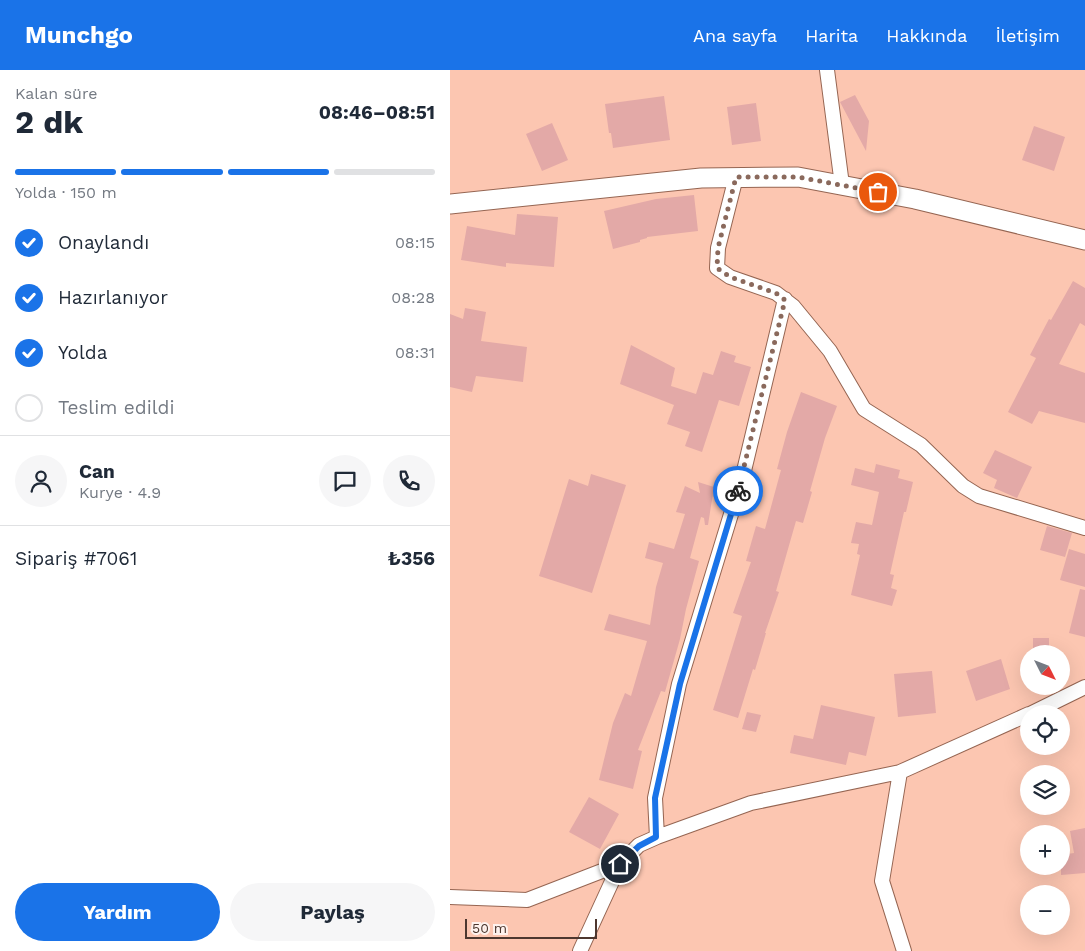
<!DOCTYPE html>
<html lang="tr">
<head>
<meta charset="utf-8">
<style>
	body { margin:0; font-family:"Work Sans",sans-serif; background:#f6f6f7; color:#1f2937; height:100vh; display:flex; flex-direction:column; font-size:19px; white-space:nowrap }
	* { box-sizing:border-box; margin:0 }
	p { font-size:16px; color:#747a83 }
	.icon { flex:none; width:28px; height:28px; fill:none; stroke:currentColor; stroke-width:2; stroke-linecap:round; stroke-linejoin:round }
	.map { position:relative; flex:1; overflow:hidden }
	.side { display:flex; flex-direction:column; background:#fff; width:450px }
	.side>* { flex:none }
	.needle { width:32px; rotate:132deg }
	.controls { position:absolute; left:570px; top:575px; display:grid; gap:10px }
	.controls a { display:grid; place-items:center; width:50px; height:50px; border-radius:50%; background:#fff; box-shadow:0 5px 20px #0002; font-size:25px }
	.scale { position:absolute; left:15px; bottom:12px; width:132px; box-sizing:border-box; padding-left:5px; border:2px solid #4d372f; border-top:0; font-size:14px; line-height:18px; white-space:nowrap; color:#4d372f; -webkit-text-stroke:4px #fef2ee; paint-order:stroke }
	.pin { position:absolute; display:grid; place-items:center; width:42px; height:42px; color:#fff; margin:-21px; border:2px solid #fff; border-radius:50%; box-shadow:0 1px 5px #0007 }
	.courier { position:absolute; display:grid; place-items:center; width:50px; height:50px; margin:-25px; border:4px solid #1a73e8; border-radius:50%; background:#fff; color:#222; box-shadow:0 1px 6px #0007 }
	.overview em { font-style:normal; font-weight:700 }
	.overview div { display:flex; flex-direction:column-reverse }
	.overview { display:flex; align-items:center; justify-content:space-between; height:85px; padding:0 15px }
	h1 { font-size:32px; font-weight:700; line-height:38px }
	.bar { display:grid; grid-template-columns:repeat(4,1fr); gap:8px 5px; align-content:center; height:60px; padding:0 15px }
	.bar i { height:6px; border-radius:4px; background:#e0e1e3 }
	.bar .active { background:#1a73e8 }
	.bar p { grid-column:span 4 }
	.line { display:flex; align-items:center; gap:12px; padding:0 15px; border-top:1px solid #e0e1e3 }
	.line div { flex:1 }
	.round { display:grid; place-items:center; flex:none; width:52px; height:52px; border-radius:26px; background:#f6f6f7 }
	ol { padding:0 15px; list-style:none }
	li { display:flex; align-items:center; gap:15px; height:55px }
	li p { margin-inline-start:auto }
	li .icon { padding:5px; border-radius:50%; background:#1a73e8; color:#fff; stroke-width:4 }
	li:last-child { color:#747a83 }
	li i { width:28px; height:28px; border:2px solid #e0e1e3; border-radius:50% }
	.primary-button { display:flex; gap:10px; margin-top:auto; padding:10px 15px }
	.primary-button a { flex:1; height:58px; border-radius:30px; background:#1a73e8; color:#fff; font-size:20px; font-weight:700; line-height:58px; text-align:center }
	.primary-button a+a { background:#f6f6f7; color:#1f2937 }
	header { display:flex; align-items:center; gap:30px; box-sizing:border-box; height:70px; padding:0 25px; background:#1a73e8; color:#fff }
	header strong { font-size:24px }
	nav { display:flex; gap:28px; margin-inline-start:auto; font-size:18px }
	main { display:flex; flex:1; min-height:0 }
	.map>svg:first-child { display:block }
</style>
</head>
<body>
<header>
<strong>Munchgo</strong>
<nav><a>Ana sayfa</a><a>Harita</a><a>Hakkında</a><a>İletişim</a></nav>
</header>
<main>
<section class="side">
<div class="overview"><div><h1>2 dk</h1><p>Kalan süre</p></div><em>08:46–08:51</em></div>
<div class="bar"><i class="active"></i><i class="active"></i><i class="active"></i><i></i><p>Yolda · 150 m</p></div>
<ol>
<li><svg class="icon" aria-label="check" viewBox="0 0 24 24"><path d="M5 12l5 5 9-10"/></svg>Onaylandı<p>08:15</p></li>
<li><svg class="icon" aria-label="check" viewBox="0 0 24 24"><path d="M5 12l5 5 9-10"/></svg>Hazırlanıyor<p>08:28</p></li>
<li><svg class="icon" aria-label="check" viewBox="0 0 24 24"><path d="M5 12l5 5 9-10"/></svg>Yolda<p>08:31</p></li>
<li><i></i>Teslim edildi</li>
</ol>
<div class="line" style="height:90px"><a class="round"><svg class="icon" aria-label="person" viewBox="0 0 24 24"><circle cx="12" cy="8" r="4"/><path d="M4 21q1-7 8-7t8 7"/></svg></a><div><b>Can</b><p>Kurye · 4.9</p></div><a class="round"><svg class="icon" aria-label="chat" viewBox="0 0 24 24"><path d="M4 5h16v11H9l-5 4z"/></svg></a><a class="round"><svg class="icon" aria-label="phone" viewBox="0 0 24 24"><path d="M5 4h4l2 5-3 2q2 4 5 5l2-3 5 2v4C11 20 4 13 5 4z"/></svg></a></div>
<div class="line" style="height:65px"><div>Sipariş #7061</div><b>₺356</b></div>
<div class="primary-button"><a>Yardım</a><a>Paylaş</a></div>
</section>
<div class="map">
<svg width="635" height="881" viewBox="0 0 635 881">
	<rect width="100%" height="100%" fill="#fcc6b1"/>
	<!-- building -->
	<path fill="#e3a9a7" d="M405,25L419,51L416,81L390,32Z
		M214,26L220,70L163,78L161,63H159L155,34Z
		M306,33L311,71L282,75L277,37Z
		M102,53L118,90L92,101L76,64Z
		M584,56L615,67L604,101L572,90Z
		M244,125L248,161L197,167V168L190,170V172L163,179L154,141L206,129Z
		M67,144L108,147L104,197L56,193V197L11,190L17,156L65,165Z
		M623,211L635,218V256L630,253L609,294L635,303V353L589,341L582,354L558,342L586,288L580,285L599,249L601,250Z
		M15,238L36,242L31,271L77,277L73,312L26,306L22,322L0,317V244L13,249Z
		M181,275L225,298L221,316L246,324L253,302L263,305L271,281L286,286L284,292L301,297L289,336L269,330L252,382L235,376L240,362L217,354L224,335L170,314Z
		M351,322L387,336L375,368L360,421L362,422L353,453L346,451L326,521L329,522L315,563H316L305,600L303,599L288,648L263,640L292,546L283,543L301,492L296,491L306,456L315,459L331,400L327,399L337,362Z
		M545,380L582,397L567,428L544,418L547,410L533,403Z
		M426,394L450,400L448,408L463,412L456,442H454L440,504L444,505L441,518L447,520L442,536L401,525L410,485L407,484L409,474L401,473L406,452L422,455L429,422L401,415L405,398L424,403Z
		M141,404L176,415L142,523L89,506L119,409L138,416Z
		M248,412L264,417L258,455H255L254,448L251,447L240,488L249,491L236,539L230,569L215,622L211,621L188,680L192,681L183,719L149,710L163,653L175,623L181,626L197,571L154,560L159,544L200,555L206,517L213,493L195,488L199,472L224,479L235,444L226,442L235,416L250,423Z
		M597,456L622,463L615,487L590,480Z
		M619,479L635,484V517L610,510Z
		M630,519L635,520V567L619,563Z
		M583,568H599V584H583Z
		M551,589L560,619L526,631L516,601Z
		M482,601L486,643L448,647L444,604Z
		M371,635L425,647L416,686L399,682L396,695L340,683L344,665L363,669Z
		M297,642L311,645L306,662L292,659Z
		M139,727L169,744L150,779L119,762Z
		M635,758V803L611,805V785L624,783L620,761Z"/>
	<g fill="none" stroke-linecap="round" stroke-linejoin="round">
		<defs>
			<path id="street" d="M377,0L392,115
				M286,107L268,178L267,198L280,207L326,223L343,236L380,281L414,339L471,375L513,416L529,426L635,458
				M580,644L635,617
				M450,702L432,811L454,881
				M207,767L205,728L229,614L293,405L335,229
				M0,827L77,830L170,794
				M130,881L170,794L189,775L207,767L301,733L450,702L579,644"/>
			<path id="secondary" d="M0,134L251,108L348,107L465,129L635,170"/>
		</defs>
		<!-- street casing -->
		<use href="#street" stroke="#956552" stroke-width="16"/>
		<!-- secondary casing -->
		<use href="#secondary" stroke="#956552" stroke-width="21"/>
		<!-- street -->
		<use href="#street" stroke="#fff" stroke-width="14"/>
		<!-- secondary -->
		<use href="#secondary" stroke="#fff" stroke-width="19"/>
	</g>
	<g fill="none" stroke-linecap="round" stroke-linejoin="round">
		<!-- done -->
		<path stroke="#8a695c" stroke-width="5" stroke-dasharray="0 9" d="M288,421L335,230L326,223L280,207L267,198L268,178L286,107H348L428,122"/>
		<!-- route -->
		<path stroke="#1a73e8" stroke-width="6" d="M170,794L189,776L206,767L205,728L230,614L288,421"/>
	</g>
</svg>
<div class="controls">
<a><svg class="needle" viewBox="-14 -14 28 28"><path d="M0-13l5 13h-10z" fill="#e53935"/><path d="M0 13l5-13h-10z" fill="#747a83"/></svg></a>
<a><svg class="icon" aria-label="locate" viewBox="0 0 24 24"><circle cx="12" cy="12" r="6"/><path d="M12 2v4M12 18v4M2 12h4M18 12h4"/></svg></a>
<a><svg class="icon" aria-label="layers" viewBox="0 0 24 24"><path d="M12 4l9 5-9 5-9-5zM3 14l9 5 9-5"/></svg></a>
<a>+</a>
<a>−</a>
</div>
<div class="scale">50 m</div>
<div class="pin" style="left:428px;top:122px;background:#ea580c"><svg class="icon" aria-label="bag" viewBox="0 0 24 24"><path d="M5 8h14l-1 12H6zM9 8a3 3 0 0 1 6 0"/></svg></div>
<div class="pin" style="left:170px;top:794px;background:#1f2937"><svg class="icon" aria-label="home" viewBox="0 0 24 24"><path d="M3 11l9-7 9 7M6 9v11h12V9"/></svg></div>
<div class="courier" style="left:288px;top:421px"><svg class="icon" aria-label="bike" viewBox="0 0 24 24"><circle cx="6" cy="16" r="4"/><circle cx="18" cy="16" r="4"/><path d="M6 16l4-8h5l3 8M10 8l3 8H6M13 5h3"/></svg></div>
</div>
</main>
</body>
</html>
